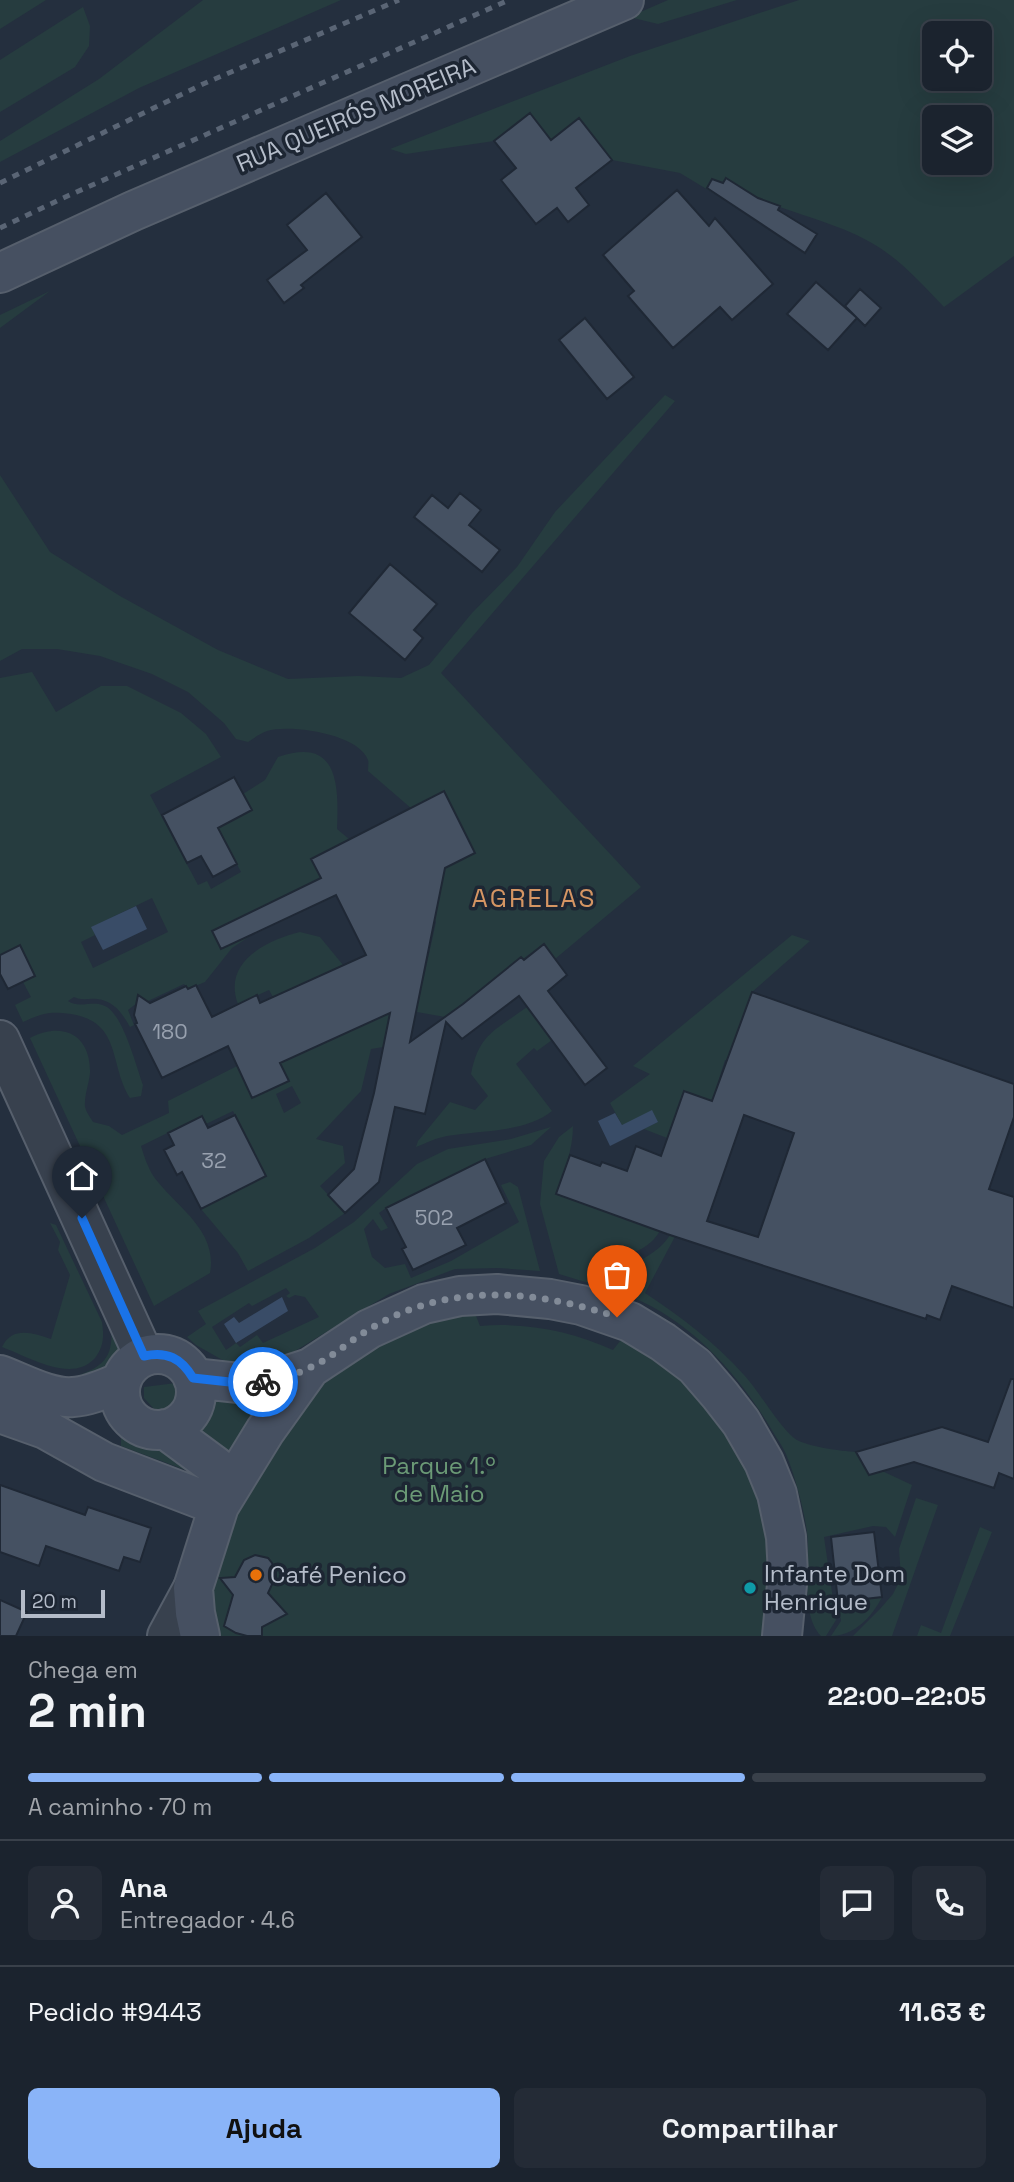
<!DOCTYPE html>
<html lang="pt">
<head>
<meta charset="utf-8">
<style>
	body { margin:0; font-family:"Space Grotesk",sans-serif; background:#242b36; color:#f1f3f6; height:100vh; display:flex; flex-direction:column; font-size:26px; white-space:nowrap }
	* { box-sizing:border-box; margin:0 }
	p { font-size:23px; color:#a0a4aa }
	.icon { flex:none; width:38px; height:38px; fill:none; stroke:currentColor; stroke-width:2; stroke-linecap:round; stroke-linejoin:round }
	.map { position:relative; height:1636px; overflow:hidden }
	.sheet { display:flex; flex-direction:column; background:#1b232e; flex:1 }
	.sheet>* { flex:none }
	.controls { position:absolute; left:922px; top:21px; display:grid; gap:14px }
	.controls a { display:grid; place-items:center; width:70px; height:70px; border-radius:10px; background:#1b232e; box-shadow:0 7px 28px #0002,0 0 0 2px #39404a; font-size:35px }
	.scale { position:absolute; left:21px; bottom:18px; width:84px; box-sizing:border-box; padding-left:7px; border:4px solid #b4bcc9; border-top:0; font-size:19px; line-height:24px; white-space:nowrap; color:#b4bcc9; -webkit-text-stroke:5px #1d2633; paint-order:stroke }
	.pin { position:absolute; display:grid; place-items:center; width:60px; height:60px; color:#fff; margin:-72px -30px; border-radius:50% 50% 50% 0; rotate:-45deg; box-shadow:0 0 7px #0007 }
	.pin .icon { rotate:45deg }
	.courier { position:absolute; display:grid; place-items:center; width:70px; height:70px; margin:-35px; border:5px solid #1a73e8; border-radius:50%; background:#fff; color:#222; box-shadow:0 2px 9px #0007 }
	.head em { font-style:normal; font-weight:700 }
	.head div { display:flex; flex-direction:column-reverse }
	.head { display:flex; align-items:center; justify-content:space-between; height:119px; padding:0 28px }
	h1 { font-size:46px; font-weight:700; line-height:52px }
	.bar { display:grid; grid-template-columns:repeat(4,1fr); gap:10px 7px; align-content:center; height:84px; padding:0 28px }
	.bar i { height:9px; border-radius:5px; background:#39404a }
	.bar .on { background:#8ab4f8 }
	.bar p { grid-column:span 4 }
	.line { display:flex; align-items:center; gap:18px; padding:0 28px; border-top:2px solid #39404a }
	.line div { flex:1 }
	.round { display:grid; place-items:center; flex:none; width:74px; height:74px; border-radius:10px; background:#242b36 }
	.action { display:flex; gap:14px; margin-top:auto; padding:14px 28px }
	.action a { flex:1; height:80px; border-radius:10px; background:#8ab4f8; color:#111; font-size:28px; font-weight:700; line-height:80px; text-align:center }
	.action a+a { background:#242b36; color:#f1f3f6 }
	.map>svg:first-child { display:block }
</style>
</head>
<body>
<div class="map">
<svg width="1014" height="1636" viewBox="0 0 1014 1636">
	<rect width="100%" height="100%" fill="#242f3e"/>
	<!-- green -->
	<path fill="#263c3f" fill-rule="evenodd" d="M0,0H46L0,29Z
		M203,0H341L139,88L0,162V141L99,79Z
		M668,0H737L658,24L629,17Z
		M799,0H1014V256L944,307C921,283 899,258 870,242C829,219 780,212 738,189L728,202L680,173L612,160L579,119L551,140L530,113L494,141L406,154L390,149L630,56ZM934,33H980V79H934ZM934,117H980V163H934Z
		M83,7L90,26L89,46L75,67L0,112V60Z
		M50,291L0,328V315Z
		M665,395L675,401L441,673L641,887L555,959L543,944L445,1017L417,1012L407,1053L383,1047L371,1049L361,1091L316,1139L343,1146L345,1163L320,1186L345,1213L309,1238L248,1271L238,1253L201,1209L266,1176L233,1111L206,1124L202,1116L141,1146C144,1156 148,1168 154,1177C176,1207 218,1230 210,1273L154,1306L30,1038C62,1021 91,1034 90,1073C89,1084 84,1096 85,1107C86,1112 90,1117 93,1122L109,1126L122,1135L169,1113L168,1101L249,1060L257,1074L419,999L436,922L433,916L444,871L412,809L368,771C368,767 369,763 368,760C359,734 290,724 267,731C261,733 254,738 248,742L236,739L224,723L188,692L152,674L100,656L57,649H22L0,661V475L50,552L120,596L218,650L288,679L358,676L401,678L429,665L472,613L517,567L555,512ZM292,1086L301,1103L284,1113L276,1094Z
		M32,672L56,712L101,686H127L181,713L206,734L221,757L150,795L198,885L207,881L211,889L241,872L218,828L252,810L243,794L265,780L278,757C338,736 339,784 337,829L349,839L312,859L321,878L245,915L253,934L232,948L205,982L188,989L184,984L148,1001L141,1000L128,1010L134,1025L130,1027C122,1013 114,1001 97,999C88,998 82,1001 74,997L68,1001C79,1009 93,1000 105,1006C123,1014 136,1066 143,1085L141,1096L130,1098C109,1065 122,1022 71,1014C49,1011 43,1013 23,1022L15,1005L31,997L23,982L35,976L20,946L0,955V678ZM152,898L168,932L93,968L81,942L95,935L92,927Z
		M300,932L320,937L343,965L273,997L269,990L238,1004C222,962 267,940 300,932Z
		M792,935L810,941L752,992L730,1061L725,1060L712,1101L684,1091L667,1138L644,1129L658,1122L622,1125L610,1103L650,1074L633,1066Z
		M527,1007L552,1040L537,1051L534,1048L516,1064L552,1111C525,1133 480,1130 447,1136C436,1138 426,1143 416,1147L418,1141L450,1102L475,1110L488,1096L471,1074C479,1033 496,1030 527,1007Z
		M573,1126C573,1150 564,1171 556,1194L660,1231C640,1263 617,1240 618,1292L559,1274L540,1204L544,1161L559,1137Z
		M551,1127L531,1145L485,1159L386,1208L379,1213L388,1228L381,1231L373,1219L364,1229L372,1257L385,1268L405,1264L411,1278L451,1261L519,1222L501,1185L510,1182L518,1187L540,1271L498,1268L455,1269L389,1294L285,1357L243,1367L226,1362L196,1345L187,1337L206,1324L198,1311L315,1248L354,1222L417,1164L448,1149L511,1139ZM286,1288L290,1293L286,1296L289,1298L295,1295L305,1297L319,1317L263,1343L257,1335L240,1347L236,1343L226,1350L212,1327L249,1303L252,1306Z
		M688,1212L645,1293C681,1317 715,1342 744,1375C759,1391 778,1425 794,1438C806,1447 841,1451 856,1452L869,1475L882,1471L912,1485L895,1537L886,1527L873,1526L824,1537L836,1620L826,1636H821C799,1613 811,1563 807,1532C804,1509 795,1476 786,1454C782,1445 775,1436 770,1427C738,1374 690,1320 631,1297L628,1273C636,1260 652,1256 663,1244C672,1234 678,1222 688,1212Z
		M50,1223L56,1225L102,1322C104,1336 104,1346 95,1358C72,1384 29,1357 2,1347C13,1325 34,1334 51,1339L70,1275L58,1250L60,1242Z
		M471,1303L480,1326C526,1322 571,1331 613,1350L628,1331L689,1373L770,1498L774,1636H212L207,1606L225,1528L327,1367Z
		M111,1326L117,1340L119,1355L107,1372L77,1388L72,1378C102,1367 114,1360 111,1326Z
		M176,1383C183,1400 173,1411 155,1410L144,1398V1387Z
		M279,1387L238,1459L193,1431L208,1410L213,1391Z
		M121,1434L180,1452L207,1478L121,1446Z
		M916,1498L938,1505L892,1636H853L880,1609L893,1594L901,1578L899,1549Z
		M980,1527L992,1532L950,1636H917L921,1625L941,1633Z
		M882,1597C872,1617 854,1636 831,1636L841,1621L838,1602Z"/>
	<!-- water -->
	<path fill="#394c67" d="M136,906L147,929L103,950L91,927Z
		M652,1110L658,1122L610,1146L598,1121L615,1113L622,1125Z
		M282,1297L288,1311L236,1343L224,1324L234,1317L239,1323Z"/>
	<!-- building -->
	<path fill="#455162" stroke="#1f2835" stroke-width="2" fill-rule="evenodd" d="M530,113L551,140L579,118L612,160L576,188L589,205L568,222L557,208L536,224L501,180L516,168L494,141Z
		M726,178L758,198L780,206L778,210L817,234L805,253L707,188L712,179L723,183Z
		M677,190L709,226L715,218L773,284L732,320L720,307L673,348L628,296L634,291L603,255Z
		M326,193L362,237L301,285L304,288L284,303L267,280L307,250L287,225Z
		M816,282L857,318L828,350L787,314Z
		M860,289L881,308L865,326L845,306Z
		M585,318L634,377L607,399L559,340Z
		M460,493L481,510L469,525L500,550L482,572L414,517L432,495L448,508Z
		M390,564L437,604L414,630L423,638L405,660L349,613Z
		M234,777L252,810L218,828L237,864L213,877L201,856L187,863L162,815Z
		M444,791L475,853L445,868L410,1042L463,1004L521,957L524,960L544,944L567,975L548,991L607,1068L585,1085L519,996L462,1039L446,1022L425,1114L395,1107L379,1182L345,1213L328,1195L354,1169L374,1093L390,1013L280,1063L289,1081L252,1098L228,1046L162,1078L135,1024L137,1023L134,1015L138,995L150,1003L186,986L188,989L196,985L212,1017L257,995L260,1003L366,955L336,895L221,949L212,931L321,878L311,859Z
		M20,945L35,976L8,989L0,974V955Z
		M752,992L1014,1084V1117L989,1189L1014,1197V1308L952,1286L940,1320L927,1315L926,1319L667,1234L556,1194L570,1155L600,1166L602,1162L627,1171L636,1146L661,1156L684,1091L712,1101ZM744,1115L794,1133L758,1237L707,1221Z
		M235,1115L266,1176L201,1209L182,1172L177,1175L164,1150L174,1145L168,1133L202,1116L208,1128Z
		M485,1159L506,1203L457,1228L466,1245L413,1270L402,1249L406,1247L386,1208Z
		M1011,1379H1014V1479L999,1473L994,1488L914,1462L869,1475L856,1452L942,1427L988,1442Z
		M0,1485L85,1515L88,1507L151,1528L140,1562L124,1557L119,1571L46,1546L39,1566L0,1552Z
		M874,1532L882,1597L838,1602L831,1537Z
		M255,1555L268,1558L272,1563L276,1576L268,1593L287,1614L262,1627V1636H247L236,1633L224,1626L233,1595L220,1578L235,1577L244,1560Z
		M0,1600L27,1612L16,1636H0Z"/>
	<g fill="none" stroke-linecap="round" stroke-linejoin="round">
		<defs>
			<path id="tertiary" d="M0,1040L144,1356
				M167,1636L193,1588"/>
			<path id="secondary" d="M0,273L133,211L624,0
				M120 1392a38 38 0 1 1 76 0a38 38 0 1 1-76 0Z
				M0,1375C22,1383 50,1399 73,1397C90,1396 106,1388 121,1382
				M193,1378L248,1384L276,1379L310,1368
				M0,1413L45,1429L104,1462L219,1506
				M165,1429L215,1466L232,1483
				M200,1636L195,1613L193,1588L219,1506L265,1431L310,1368L369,1329L424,1304L460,1296L497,1294L550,1299L581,1305L630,1322L663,1342L695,1366L720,1395L741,1422L764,1462L777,1494L786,1537L788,1574L782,1636"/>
		</defs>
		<!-- tertiary casing -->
		<use href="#tertiary" stroke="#565f6c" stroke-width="42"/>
		<!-- secondary casing -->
		<use href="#secondary" stroke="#565f6c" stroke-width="42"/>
		<!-- tertiary -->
		<use href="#tertiary" stroke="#38414e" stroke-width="38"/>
		<!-- secondary -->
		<use href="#secondary" stroke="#465061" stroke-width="38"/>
		<!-- rail -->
		<path stroke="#5a6575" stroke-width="5" stroke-dasharray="7 7" stroke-linecap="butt" d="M0,183L203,84L399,0
			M0,228L63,198L509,0"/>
	</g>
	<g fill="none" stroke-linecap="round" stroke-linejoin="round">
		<!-- done -->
		<path stroke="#828b98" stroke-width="7" stroke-dasharray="0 12.6" d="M263,1382C278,1379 295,1375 309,1368C330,1359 348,1342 368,1330C446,1282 533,1289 617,1317"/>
		<!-- route -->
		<path stroke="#1a73e8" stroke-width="9" d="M82,1218L144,1356C167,1351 181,1358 193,1378L248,1384L263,1382"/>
	</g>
	<!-- markers -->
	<circle fill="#e8710a" stroke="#1d2633" stroke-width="2.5" cx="256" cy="1575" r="7"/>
	<circle fill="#0f9aa8" stroke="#1d2633" stroke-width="2.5" cx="750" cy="1588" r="7"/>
	<g text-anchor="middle" stroke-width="7" stroke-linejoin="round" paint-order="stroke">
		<!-- number labels -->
		<g font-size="21" fill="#98a1af">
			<text x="170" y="1039">180</text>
			<text x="214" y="1168">32</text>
			<text x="434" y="1225">502</text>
		</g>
		<!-- street labels -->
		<g font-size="24" fill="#b4bcc9" stroke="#1d2633">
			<text transform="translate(356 115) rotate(-23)" y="8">RUA QUEIRÓS MOREIRA</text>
		</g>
		<!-- park labels -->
		<g font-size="24" fill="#6b9a76" stroke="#1d2633">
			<text x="439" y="1474">Parque 1.º<tspan x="439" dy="28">de Maio</tspan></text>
		</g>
		<!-- poi labels -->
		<g font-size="24" fill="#b4bcc9" stroke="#1d2633" text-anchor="start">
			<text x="764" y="1582">Infante Dom<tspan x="764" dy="28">Henrique</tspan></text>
			<text x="270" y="1583">Café Penico</text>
		</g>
		<!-- neighbourhood labels -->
		<g font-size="26" letter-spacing="2" fill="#d59563" stroke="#1d2633">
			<text x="534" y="907">AGRELAS</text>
		</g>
	</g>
</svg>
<div class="controls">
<a><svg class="icon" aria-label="locate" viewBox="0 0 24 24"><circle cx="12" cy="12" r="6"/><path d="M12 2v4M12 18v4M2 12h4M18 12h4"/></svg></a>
<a><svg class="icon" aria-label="layers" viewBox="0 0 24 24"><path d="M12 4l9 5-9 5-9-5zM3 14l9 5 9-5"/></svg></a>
</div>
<div class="scale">20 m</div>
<div class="pin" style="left:617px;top:1317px;background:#ea580c"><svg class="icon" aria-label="bag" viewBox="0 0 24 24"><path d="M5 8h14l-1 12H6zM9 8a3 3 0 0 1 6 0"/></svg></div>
<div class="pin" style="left:82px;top:1218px;background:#1f2937"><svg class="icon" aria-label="home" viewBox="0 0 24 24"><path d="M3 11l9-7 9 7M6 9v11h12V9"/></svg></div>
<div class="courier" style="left:263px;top:1382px"><svg class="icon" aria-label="bike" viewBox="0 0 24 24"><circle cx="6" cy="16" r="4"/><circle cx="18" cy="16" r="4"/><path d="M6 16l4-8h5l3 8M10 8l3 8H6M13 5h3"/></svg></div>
</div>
<section class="sheet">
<div class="head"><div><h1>2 min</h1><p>Chega em</p></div><em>22:00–22:05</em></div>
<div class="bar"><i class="on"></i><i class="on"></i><i class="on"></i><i></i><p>A caminho · 70 m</p></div>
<div class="line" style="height:126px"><a class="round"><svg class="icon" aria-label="person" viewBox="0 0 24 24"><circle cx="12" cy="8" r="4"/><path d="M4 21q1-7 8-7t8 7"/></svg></a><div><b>Ana</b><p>Entregador · 4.6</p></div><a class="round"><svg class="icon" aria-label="chat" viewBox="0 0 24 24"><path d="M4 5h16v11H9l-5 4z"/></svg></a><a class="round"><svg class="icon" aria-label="phone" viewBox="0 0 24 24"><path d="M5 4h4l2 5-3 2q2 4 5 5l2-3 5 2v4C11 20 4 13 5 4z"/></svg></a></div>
<div class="line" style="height:91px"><div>Pedido #9443</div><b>11.63 €</b></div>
<div class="action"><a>Ajuda</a><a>Compartilhar</a></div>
</section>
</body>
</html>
